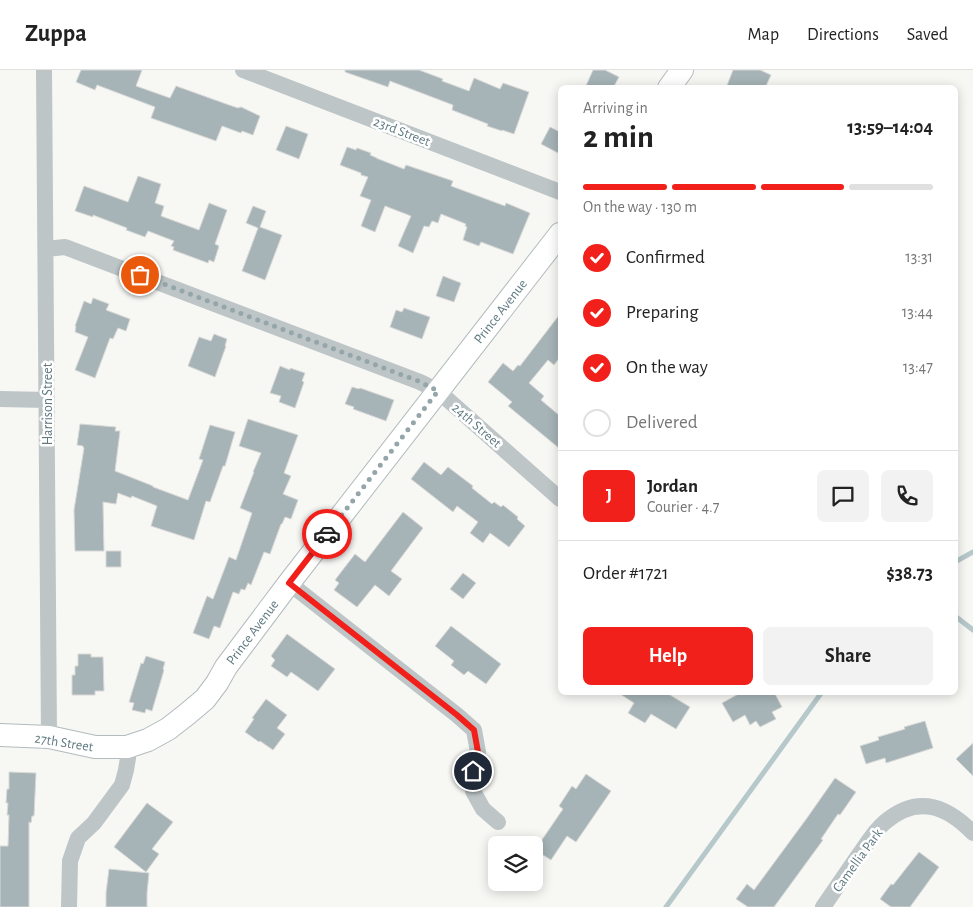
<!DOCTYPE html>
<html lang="en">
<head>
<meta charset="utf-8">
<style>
	body { margin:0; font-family:"Alegreya Sans",sans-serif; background:#f2f2f2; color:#222; height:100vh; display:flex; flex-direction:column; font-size:19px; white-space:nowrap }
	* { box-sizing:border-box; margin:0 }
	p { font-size:16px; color:#767676 }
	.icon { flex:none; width:28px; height:28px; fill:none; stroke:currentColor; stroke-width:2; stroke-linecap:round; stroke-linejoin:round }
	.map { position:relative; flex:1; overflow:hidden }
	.details { position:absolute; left:558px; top:15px; width:400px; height:610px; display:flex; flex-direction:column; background:#fff; border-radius:8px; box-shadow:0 2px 12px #0003 }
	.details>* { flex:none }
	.tools { position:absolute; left:488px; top:766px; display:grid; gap:10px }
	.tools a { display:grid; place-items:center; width:55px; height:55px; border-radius:8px; background:#fff; box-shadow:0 2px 12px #0003; font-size:25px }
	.pin { position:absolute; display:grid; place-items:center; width:42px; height:42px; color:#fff; margin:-21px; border:2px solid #fff; border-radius:50%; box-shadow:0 1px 5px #0007 }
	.courier { position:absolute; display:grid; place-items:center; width:50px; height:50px; margin:-25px; border:4px solid #f2201a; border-radius:50%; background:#fff; color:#222; box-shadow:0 1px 6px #0007 }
	.summary em { font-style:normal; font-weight:700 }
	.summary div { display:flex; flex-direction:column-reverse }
	.summary { display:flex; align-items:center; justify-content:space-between; height:85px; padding:0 25px }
	h1 { font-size:32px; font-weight:700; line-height:38px }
	.bar { display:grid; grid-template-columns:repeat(4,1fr); gap:8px 5px; align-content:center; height:60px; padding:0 25px }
	.bar i { height:6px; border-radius:4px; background:#e0e0e0 }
	.bar .current { background:#f2201a }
	.bar p { grid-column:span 4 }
	.line { display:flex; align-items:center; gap:12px; padding:0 25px; border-top:1px solid #e0e0e0 }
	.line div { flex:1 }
	.round { display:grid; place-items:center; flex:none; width:52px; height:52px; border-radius:8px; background:#f2f2f2 }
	ol { padding:0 25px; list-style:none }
	li { display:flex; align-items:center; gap:15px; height:55px }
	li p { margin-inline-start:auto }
	li .icon { padding:5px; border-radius:50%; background:#f2201a; color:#fff; stroke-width:4 }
	li:last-child { color:#767676 }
	li i { width:28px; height:28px; border:2px solid #e0e0e0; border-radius:50% }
	.button { display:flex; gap:10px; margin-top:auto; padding:10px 25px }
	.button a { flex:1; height:58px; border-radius:8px; background:#f2201a; color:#fff; font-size:20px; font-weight:700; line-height:58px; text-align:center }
	.button a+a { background:#f2f2f2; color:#222 }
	header { display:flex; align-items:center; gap:30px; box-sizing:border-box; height:70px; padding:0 25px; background:#fff; border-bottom:1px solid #e0e0e0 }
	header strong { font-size:24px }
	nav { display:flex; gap:28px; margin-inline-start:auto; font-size:18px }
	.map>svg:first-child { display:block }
</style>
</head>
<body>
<header>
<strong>Zuppa</strong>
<nav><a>Map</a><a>Directions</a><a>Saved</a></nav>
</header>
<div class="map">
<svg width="973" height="837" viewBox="0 0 973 837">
	<rect width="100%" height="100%" fill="#f7f7f4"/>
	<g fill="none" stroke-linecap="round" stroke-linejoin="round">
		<!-- stream -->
		<path stroke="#b6c8ca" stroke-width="5" d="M955,492L973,482
			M955,546L973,560
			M666,837L822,622"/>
	</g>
	<!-- building -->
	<path fill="#a6b4b7" stroke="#d9d8d6" d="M81,0H142L136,16L170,28L176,16L229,35L238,38L241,37L260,46L253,65L242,61L241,63L222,56L216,71L151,48L155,37L97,15L95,20L76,12Z
		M345,0H419L443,9L442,11L469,21L474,8L500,19L503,13L529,22L514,64L502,60V61L487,56L488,54L452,40L453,35L390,11L388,17L345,2Z
		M593,0H605L619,7L613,18H585Z
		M733,0H760L771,5L765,18H726Z
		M286,56L308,64L299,89L276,80Z
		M550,57L560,62V84L541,74Z
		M347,77L356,80L357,78L371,83L370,85L377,88H376L404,99L406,95L453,111L451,116L505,136L506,133L530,143L513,184L481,172L479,176L463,170L467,157L465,156L466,154L441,144L438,153L432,151L429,157L424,156L413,183L398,176L411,146L385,136L375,162L361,156L371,130L360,126L368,107L361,105V103L340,95Z
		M138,106L161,114L155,133L164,136L161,146L199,160L209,133L227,140L215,174L219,176L214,192L209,190L208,193L173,180L174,177L171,176L174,171L148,161L145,167L126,160L127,158L93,145V147L75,141L84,116L128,132Z
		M253,136L266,141L260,157L282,165L265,210L242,201L258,158L246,153Z
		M443,206L461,213L454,232L436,226Z
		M93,228L109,234L106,240L130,249L126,261L118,258L113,269L110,268L95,308L75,300L88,267L75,262L76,256H75L84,231L91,234Z
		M404,238L430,247L422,269L390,257L396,240L402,242Z
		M560,244V287L554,295L548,290L529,313L544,326L541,330L560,346V379L508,336L512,332L488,312L503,293L513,301L518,295L520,296Z
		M214,264L227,269L225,276H226L215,307L188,296L199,267L211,271Z
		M280,296L290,300V298L305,303L302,311L304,312L295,338L279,332L281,326L270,323Z
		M352,317L359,319L360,318L394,330L386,351L353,339L354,337L345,334Z
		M248,349L298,365L284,403L291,406L283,424L298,430L291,449L285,447L282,454H281L270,484L264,482L251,515L248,513L245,520L241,519L239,524L233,522L220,558L214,556L209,569L193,563L207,526L213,529L229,487L236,490L252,443L240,438L254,402H253L261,383L239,376Z
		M80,354L116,357L115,361H120L115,401L153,416V417L188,430L203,390L199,389L210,355L235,362L225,396H223L210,432L206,431L194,470L151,456L157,436L132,426L131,428L118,423L116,434L103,432L104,481H75L74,440L84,378L83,377V376L77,375Z
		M424,392L441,405L448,397L473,416L472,418L492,434L494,432L501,437L503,435L518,447L517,449L525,456L509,477L490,463L483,473L470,463L478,452L457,436L453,442L411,409Z
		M403,442L423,458L391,501L402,509L389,526L375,515L357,537L334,520L339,513L335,510L355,484L365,492Z
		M106,481H121V497H106Z
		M463,503L476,513L463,529L450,519Z
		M451,556L501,594L486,614L468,601L464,605L451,595L454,591L435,576Z
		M287,564L335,599L318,621L291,602L287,607L271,596L275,590L271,586Z
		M78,584H91V587H103L104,621H95V625H72V605H75V596H78Z
		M146,586L165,592L163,599L164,600L152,641L146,639L145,643L132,640L134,633L129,632L141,593L143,594Z
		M617,622H665L690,637L676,659L651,644L645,653L628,643L634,633Z
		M742,622H774L782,637L772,642L776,649L760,657L756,651L750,655L745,645L733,652L722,633Z
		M266,629L287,645L277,658L285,664L273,680L260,671L259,672L245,662L254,649L252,648Z
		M925,651L933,678L886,693L885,688L866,694L860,676L879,670L878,667L905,659L904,657Z
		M973,673V706L956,689Z
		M9,702L36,703L34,746H32L31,753L29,752V837H0V776H8L9,745H7L8,733H6L7,719H9Z
		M586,704L611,721L576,772L567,766L551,790L535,780L563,739L559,736L572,716L576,719Z
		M835,708L856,722L840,745L838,744L821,769L823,770L774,837H748L736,829L747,814L754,820L807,748Z
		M147,733L173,752L152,779L159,784L146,802L114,777Z
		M919,782L939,797L910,837H891L880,829L891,814L893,815Z
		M109,799L149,803L147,823V837H106V823Z"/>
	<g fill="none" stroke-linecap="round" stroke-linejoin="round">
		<defs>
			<path id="secondary" d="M669,18L682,0
				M0,665L49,667L95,677H127L148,670L168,659L186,645L205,629L217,613L226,597L289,513L560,164"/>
		</defs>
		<!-- secondary casing -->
		<use href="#secondary" stroke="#b2bbbe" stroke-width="24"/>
		<!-- street -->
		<path stroke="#bdc5c7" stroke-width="16" d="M44,0L49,667
			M243,0L560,122
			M46,179L65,177L420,312L438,321L560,429
			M0,329L47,330
			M289,513L457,645L474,660L478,682L473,701V721L483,739L498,752
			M69,837L70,791L78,768L94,753L122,715L126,700L128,688L127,677
			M823,837C834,821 845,805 856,789C865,777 873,762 885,752C917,725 946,735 973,763"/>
		<!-- secondary -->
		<use href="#secondary" stroke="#fff" stroke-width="22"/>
	</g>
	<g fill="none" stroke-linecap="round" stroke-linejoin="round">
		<!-- done -->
		<path stroke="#95a6aa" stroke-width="5" stroke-dasharray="0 9" d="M140,205L418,311L438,321L327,464"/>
		<!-- route -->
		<path stroke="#f2201a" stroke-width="6" d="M327,464L289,513L457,645L474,660L478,682L473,701"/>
	</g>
	<g text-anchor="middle" stroke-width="5" stroke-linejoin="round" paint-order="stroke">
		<!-- street labels -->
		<g font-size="14" fill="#607a82" stroke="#fff">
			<text transform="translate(402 61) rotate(21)" y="5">23rd Street</text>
			<text transform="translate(500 241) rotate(-52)" y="5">Prince Avenue</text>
			<text transform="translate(47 334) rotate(-90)" y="5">Harrison Street</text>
			<text transform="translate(477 355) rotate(41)" y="5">24th Street</text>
			<text transform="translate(252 562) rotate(-53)" y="5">Prince Avenue</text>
			<text transform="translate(64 672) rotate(9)" y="5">27th Street</text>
			<text transform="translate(857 790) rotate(-54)" y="5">Camellia Park</text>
		</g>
	</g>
</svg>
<div class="tools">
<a><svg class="icon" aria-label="layers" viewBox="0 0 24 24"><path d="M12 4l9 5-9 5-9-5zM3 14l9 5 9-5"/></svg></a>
</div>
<div class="pin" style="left:140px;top:205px;background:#ea580c"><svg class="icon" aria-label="bag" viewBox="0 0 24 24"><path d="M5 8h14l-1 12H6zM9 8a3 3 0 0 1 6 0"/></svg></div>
<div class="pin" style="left:473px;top:701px;background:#1f2937"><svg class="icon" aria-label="home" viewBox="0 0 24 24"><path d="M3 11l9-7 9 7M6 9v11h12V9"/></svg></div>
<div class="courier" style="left:327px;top:464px"><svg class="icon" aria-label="car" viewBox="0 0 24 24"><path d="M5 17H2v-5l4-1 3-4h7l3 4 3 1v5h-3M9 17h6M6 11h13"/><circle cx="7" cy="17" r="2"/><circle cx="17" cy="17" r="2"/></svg></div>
<section class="details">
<div class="summary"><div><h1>2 min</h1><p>Arriving in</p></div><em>13:59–14:04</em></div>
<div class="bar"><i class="current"></i><i class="current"></i><i class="current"></i><i></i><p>On the way · 130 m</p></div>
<ol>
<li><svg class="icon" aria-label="check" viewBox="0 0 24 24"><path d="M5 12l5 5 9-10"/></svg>Confirmed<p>13:31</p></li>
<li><svg class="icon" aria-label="check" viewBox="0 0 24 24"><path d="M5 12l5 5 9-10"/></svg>Preparing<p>13:44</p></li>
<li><svg class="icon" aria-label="check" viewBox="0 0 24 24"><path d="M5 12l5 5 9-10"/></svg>On the way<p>13:47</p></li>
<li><i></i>Delivered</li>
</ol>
<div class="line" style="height:90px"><b class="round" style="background:#f2201a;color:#fff">J</b><div><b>Jordan</b><p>Courier · 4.7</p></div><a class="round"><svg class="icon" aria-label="chat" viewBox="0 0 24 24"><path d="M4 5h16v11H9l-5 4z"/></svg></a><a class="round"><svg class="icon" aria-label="phone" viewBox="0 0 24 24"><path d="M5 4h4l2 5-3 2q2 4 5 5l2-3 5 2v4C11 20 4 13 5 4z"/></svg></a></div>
<div class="line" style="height:65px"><div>Order #1721</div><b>$38.73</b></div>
<div class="button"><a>Help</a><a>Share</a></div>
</section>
</div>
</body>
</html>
